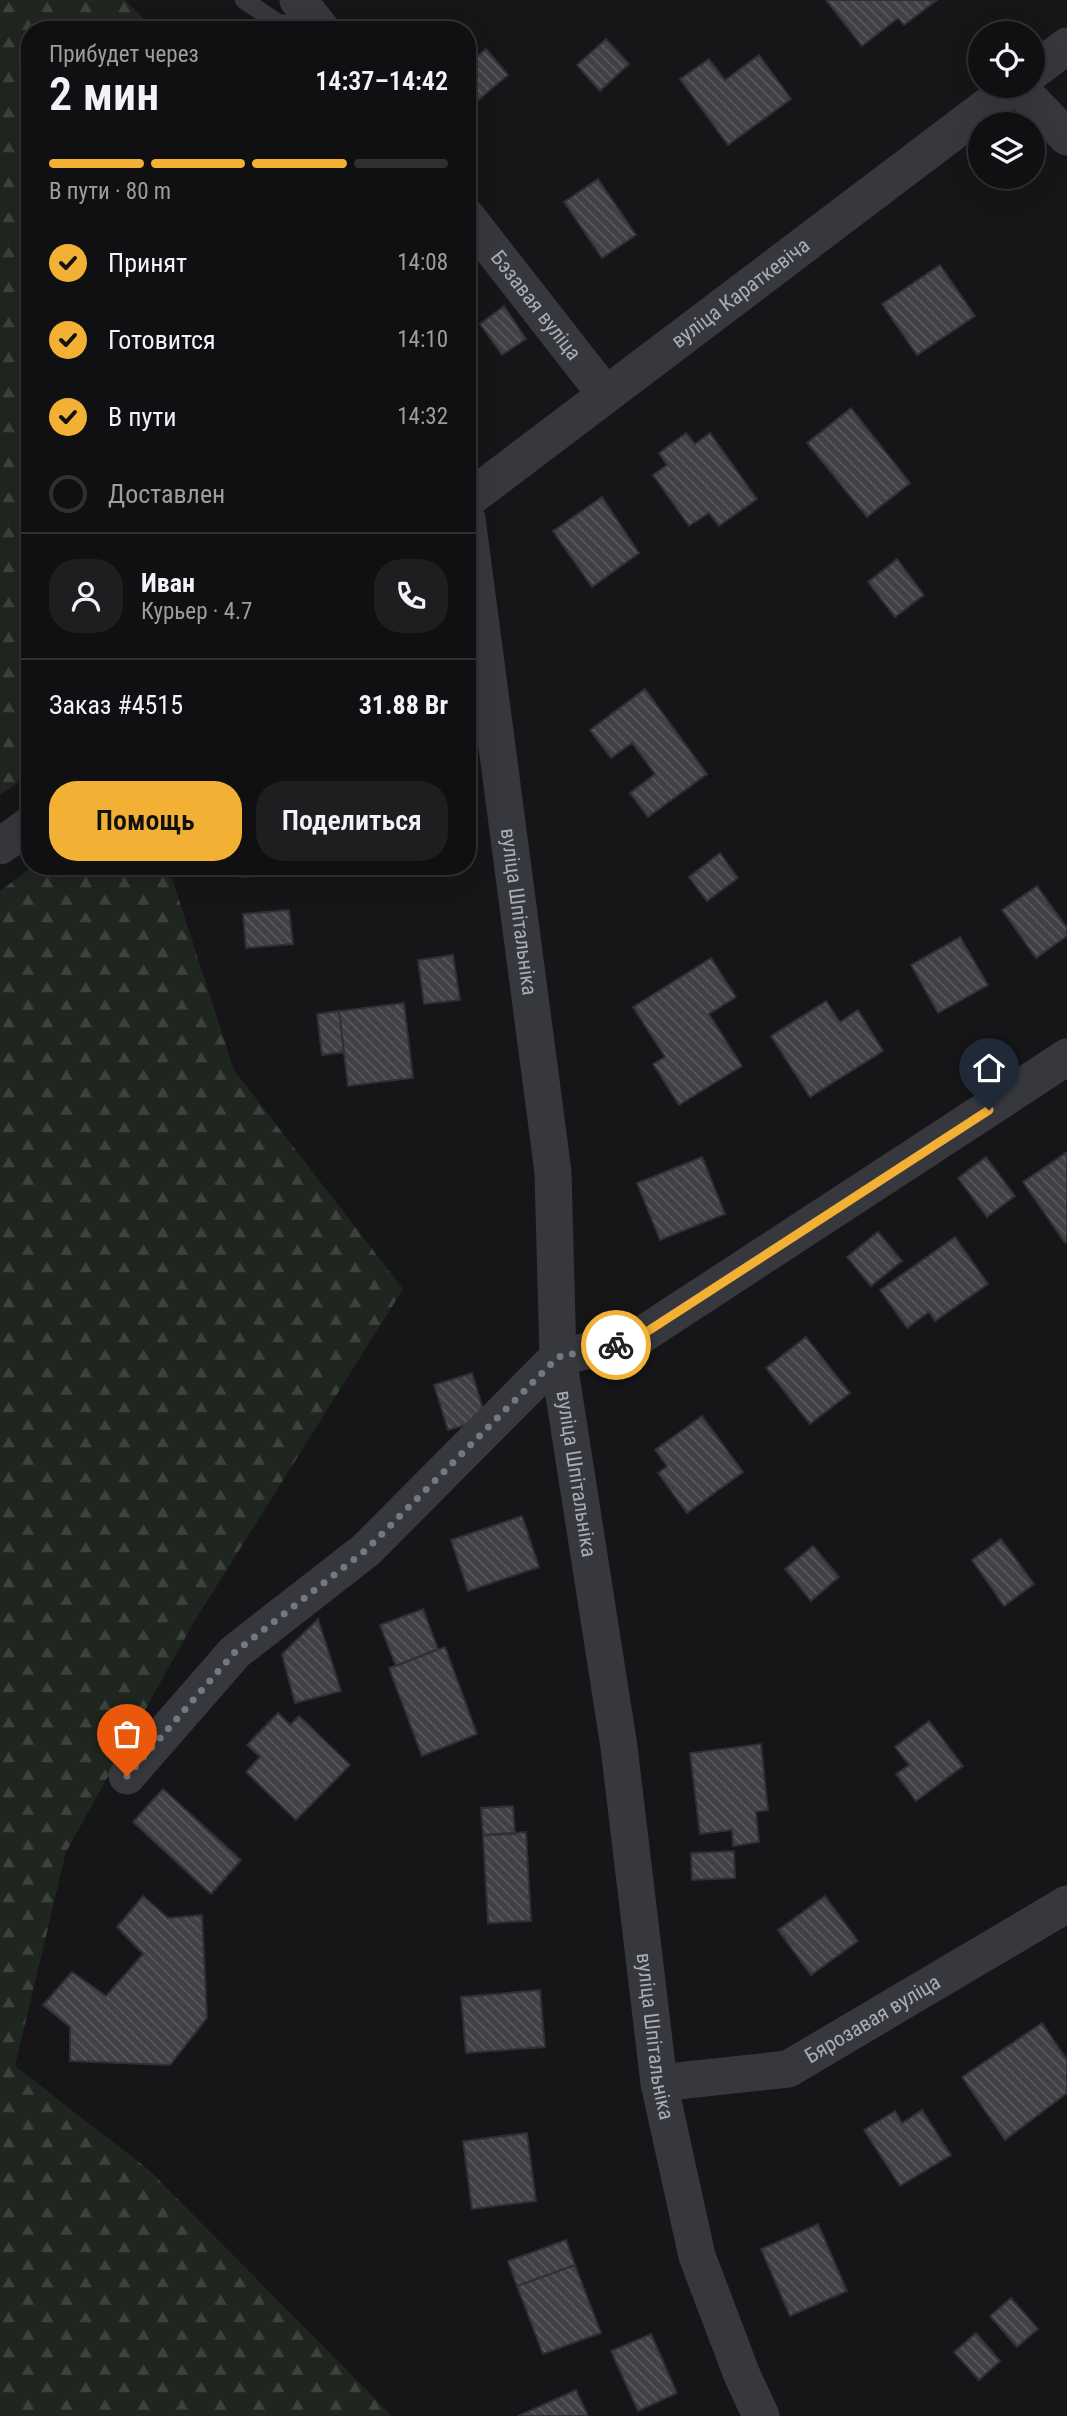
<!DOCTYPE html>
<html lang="ru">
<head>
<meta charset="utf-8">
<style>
	body { margin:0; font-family:"Roboto Condensed",sans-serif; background:#1e1e20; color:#f1f3f6; height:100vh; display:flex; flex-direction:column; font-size:26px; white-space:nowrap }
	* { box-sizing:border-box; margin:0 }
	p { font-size:23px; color:#9c9d9f }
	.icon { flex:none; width:38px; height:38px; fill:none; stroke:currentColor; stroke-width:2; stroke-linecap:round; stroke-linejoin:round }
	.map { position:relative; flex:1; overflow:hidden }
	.sheet { position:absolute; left:21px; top:21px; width:455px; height:854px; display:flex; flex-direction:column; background:#101012; border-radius:28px; box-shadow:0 7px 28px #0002,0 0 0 2px #303032 }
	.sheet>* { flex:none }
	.tools { position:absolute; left:968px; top:21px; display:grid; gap:14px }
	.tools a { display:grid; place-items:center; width:77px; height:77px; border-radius:50%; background:#101012; box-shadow:0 7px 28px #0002,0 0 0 2px #303032; font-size:35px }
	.pin { position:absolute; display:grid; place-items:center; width:60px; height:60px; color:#fff; margin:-72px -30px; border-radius:50% 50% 50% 0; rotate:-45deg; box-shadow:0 0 7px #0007 }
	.pin .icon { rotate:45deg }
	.courier { position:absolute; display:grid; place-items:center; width:70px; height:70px; margin:-35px; border:5px solid #f2b134; border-radius:50%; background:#fff; color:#222; box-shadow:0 2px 9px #0007 }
	.summary em { font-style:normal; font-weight:600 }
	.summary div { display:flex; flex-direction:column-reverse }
	.summary { display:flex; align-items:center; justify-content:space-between; height:119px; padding:0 28px }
	h1 { font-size:46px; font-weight:600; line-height:52px }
	.bar { display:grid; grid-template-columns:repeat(4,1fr); gap:10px 7px; align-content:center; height:84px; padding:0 28px }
	.bar i { height:9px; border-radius:5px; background:#303032 }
	.bar .on { background:#f2b134 }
	.bar p { grid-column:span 4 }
	.line { display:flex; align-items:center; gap:18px; padding:0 28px; border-top:2px solid #303032 }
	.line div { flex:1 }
	.round { display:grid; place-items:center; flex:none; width:74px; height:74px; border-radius:28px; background:#1e1e20 }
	ol { padding:0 28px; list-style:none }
	li { display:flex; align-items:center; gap:21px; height:77px }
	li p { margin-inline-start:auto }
	li .icon { padding:7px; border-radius:50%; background:#f2b134; color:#111; stroke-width:4 }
	li:last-child { color:#9c9d9f }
	li i { width:38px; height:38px; border:4px solid #303032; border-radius:50% }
	.cta { display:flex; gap:14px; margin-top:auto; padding:14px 28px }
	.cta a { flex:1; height:80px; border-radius:28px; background:#f2b134; color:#111; font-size:28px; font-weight:600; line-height:80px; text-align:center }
	.cta a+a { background:#1e1e20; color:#f1f3f6 }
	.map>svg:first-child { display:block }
</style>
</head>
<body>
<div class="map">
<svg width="1067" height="2416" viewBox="0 0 1067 2416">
	<defs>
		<pattern id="forest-firs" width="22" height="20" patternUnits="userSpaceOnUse" patternTransform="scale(1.75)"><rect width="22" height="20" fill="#1e261f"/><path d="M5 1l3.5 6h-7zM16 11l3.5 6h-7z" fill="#3c433d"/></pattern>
		<pattern id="building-back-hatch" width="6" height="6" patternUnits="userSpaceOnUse" patternTransform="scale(1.75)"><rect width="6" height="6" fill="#404145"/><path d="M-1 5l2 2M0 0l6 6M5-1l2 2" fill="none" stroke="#595a5e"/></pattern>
	</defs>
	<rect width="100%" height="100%" fill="#161618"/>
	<!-- forest -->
	<path fill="url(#forest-firs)" d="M0,0H125L155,30H30V774L0,795Z
		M34,866H168L234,1070L403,1289L194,1622L66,1852L15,2066L149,2170L392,2416H0V891Z"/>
	<!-- building -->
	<path fill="url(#building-back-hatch)" stroke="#303034" stroke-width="2" d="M826,0H937L904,25L898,18L862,46Z
		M606,39L629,64L600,91L577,65Z
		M486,49L508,75L470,107L467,104V65Z
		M759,55L791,99L728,145L680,79L709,59L725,80Z
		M598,179L636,235L602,258L564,202Z
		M940,265L975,316L917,355L882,304Z
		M504,306L526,339L502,355L480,324Z
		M851,408L910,483L867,517L807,443Z
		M686,433L695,444L710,433L757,499L719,526L709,513L689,526L653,475L667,465L659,453Z
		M602,497L639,553L592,587L553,531Z
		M897,559L924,595L895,617L868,582Z
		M645,689L707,774L648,817L630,793L655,774L632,743L611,758L590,730Z
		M720,853L738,878L707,901L689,877Z
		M239,866H288V874L240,877Z
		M1037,886L1067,928V936L1036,958L1002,910Z
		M289,910L293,944L246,948L243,914Z
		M960,937L988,985L938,1013L911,965Z
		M453,955L460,1000L424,1004L418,960Z
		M711,958L736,997L709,1014L742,1066L679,1105L653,1064L665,1057L633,1007Z
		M826,1001L840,1022L858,1010L883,1051L810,1097L771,1036Z
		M404,1003L413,1078L348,1086L339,1011Z
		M339,1011L344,1052L322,1055L317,1014Z
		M1067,1152V1242L1065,1243L1023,1182Z
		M702,1157L725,1214L660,1240L637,1183Z
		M986,1157L1015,1196L987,1217L958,1178Z
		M878,1232L902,1261L871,1286L847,1257Z
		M955,1237L988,1284L935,1321L929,1312L907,1328L880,1290Z
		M806,1337L850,1393L810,1424L766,1368Z
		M472,1373L486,1419L448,1430L434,1385Z
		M702,1416L743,1472L687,1513L658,1473L667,1466L655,1450Z
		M522,1516L539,1567L468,1591L451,1540Z
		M1001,1539L1034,1584L1004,1606L972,1560Z
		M813,1546L839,1577L811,1601L785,1569Z
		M423,1609L438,1649L396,1666L380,1625Z
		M318,1619L341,1691L295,1703L282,1654Z
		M445,1647L477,1734L422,1756L389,1668Z
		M278,1713L290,1725L299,1716L350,1765L296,1820L246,1772L260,1757L247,1745Z
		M929,1721L963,1766L916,1801L896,1774L909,1765L895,1747Z
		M761,1744L768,1810L756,1812L759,1842L733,1846L732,1830L700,1834L690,1753Z
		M163,1789L241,1860L211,1894L133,1822Z
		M513,1806L515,1834L483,1835L481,1808Z
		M526,1832L531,1921L488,1923L483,1835Z
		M734,1851L735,1878L692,1880L691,1853Z
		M143,1896L168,1918L202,1915L207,2018L170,2065L70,2061V2027L43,2005L72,1972L106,1996L143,1954L117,1927Z
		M825,1896L858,1941L811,1975L778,1930Z
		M540,1990L545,2047L466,2053L461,1997Z
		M1042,2023L1067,2060V2093L1005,2140L962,2077Z
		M922,2110L951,2155L900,2186L864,2130L895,2111L902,2123Z
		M527,2133L536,2201L472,2209L463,2141Z
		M818,2224L847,2291L790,2316L761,2249Z
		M566,2240L575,2265L517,2286L508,2261Z
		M575,2265L601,2333L543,2354L517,2286Z
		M1011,2298L1038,2329L1017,2347L990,2316Z
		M976,2333L1000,2361L979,2380L954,2352Z
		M651,2334L677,2393L638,2411L611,2351Z
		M576,2390L588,2416H518Z"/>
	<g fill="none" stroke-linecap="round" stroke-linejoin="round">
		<!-- service -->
		<path stroke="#37383d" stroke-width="18" d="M244,0L278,23L316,27"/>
		<!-- minor -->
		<g stroke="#37383d" stroke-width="37">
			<path d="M298,0L322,30"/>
			<path d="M1032,72L1067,46"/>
			<path d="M1017,86L1067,137"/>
			<path id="s1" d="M467,217L606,395"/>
			<path id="s2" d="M467,500L1014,86"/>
			<path id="s3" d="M467,519L553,1172L558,1357L619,1747L659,2083L697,2256L742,2375L761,2416"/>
			<path d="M0,846L30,825"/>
			<path d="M127,1776L235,1652L366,1550L558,1357L631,1342L1067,1057"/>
			<path id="s4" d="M659,2083L788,2069L1067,1904"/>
		</g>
	</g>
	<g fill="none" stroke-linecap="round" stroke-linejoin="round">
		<!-- done -->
		<path stroke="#757880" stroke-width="7" stroke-dasharray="0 12.6" d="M127,1776L235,1652L366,1550L558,1357L616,1345"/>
		<!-- route -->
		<path stroke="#f2b134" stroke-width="9" d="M616,1345L631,1342L989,1110"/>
	</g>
	<g text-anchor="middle" stroke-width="5" stroke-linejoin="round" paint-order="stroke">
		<!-- street labels -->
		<g font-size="21" fill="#a8adb8" stroke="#111113">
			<text dy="7" stroke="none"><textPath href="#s2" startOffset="343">вуліца Караткевіча</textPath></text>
			<text dy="7" stroke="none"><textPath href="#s1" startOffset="112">Бэзавая вуліца</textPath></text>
			<text dy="7" stroke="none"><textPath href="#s3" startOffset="396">вуліца Шпітальніка</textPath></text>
			<text dy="7" stroke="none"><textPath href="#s3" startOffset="962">вуліца Шпітальніка</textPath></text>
			<text dy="7" stroke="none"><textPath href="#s4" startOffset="228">Бярозавая вуліца</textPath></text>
			<text dy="7" stroke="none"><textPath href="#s3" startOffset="1530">вуліца Шпітальніка</textPath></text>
		</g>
	</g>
</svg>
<div class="tools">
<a><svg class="icon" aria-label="locate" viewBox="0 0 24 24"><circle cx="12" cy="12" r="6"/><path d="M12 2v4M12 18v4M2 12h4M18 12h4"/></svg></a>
<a><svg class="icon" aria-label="layers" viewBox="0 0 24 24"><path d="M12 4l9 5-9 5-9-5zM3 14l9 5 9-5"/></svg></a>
</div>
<div class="pin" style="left:127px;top:1776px;background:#ea580c"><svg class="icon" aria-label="bag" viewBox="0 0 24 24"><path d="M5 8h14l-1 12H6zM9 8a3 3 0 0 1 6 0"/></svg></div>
<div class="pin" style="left:989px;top:1110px;background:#1f2937"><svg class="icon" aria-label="home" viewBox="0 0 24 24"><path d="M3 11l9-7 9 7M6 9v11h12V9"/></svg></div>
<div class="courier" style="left:616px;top:1345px"><svg class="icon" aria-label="bike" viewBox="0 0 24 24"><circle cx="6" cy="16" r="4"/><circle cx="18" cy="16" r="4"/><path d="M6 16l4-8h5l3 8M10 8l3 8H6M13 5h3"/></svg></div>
<section class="sheet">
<div class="summary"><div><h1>2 мин</h1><p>Прибудет через</p></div><em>14:37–14:42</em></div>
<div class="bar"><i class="on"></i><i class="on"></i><i class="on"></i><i></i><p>В пути · 80 m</p></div>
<ol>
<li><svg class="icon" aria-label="check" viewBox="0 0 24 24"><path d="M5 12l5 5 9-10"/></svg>Принят<p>14:08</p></li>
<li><svg class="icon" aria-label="check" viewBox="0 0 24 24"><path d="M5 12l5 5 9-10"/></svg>Готовится<p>14:10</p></li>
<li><svg class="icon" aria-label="check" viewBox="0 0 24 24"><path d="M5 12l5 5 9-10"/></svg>В пути<p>14:32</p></li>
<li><i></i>Доставлен</li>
</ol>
<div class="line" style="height:126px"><a class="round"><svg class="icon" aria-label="person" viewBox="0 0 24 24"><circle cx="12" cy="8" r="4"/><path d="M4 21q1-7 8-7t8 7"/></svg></a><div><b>Иван</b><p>Курьер · 4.7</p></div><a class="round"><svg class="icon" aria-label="phone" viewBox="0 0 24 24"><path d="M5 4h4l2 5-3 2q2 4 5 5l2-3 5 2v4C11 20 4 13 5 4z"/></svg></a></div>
<div class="line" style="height:91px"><div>Заказ #4515</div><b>31.88 Br</b></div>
<div class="cta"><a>Помощь</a><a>Поделиться</a></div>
</section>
</div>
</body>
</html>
